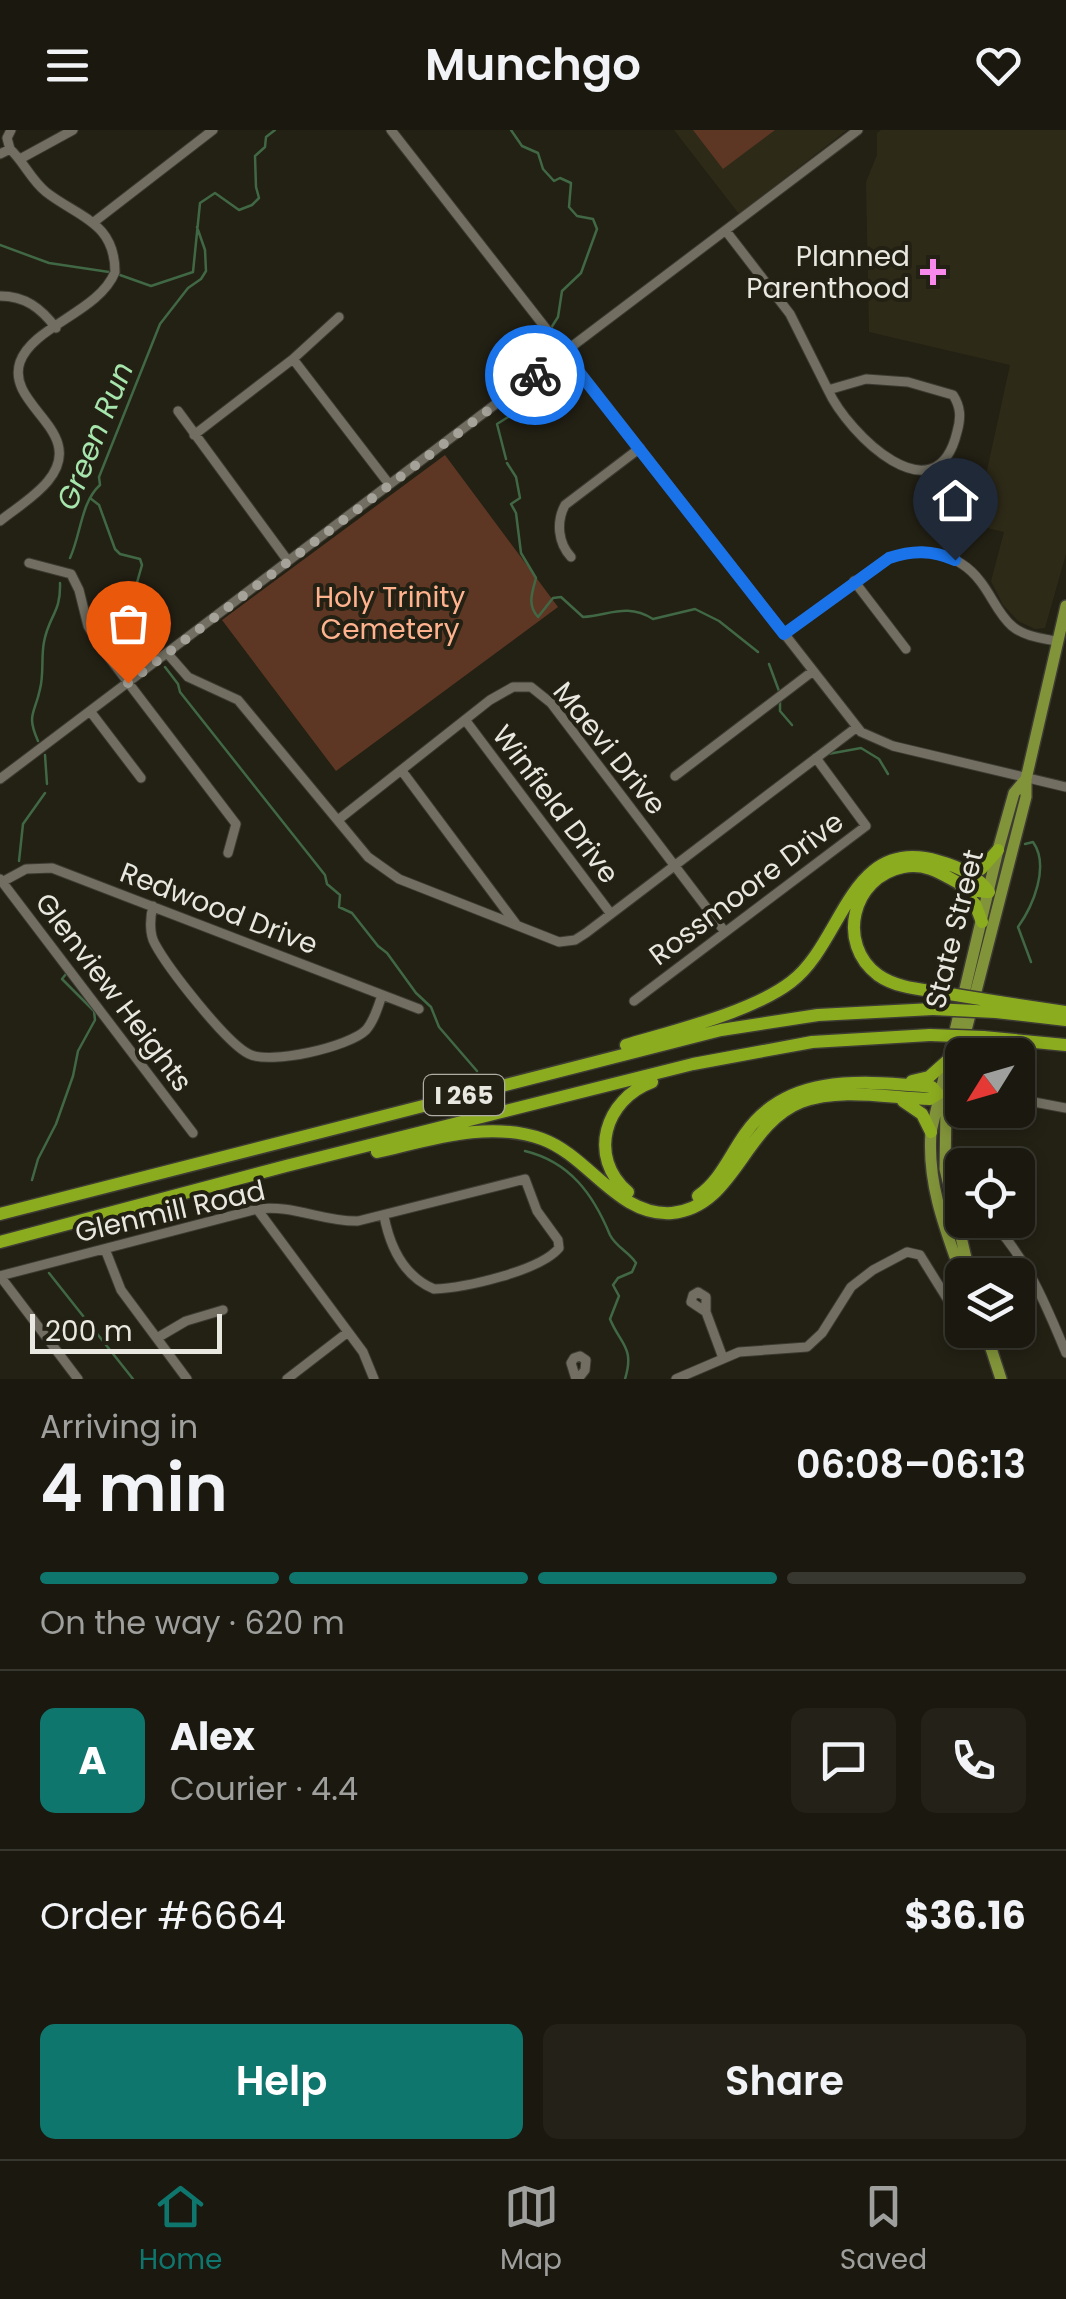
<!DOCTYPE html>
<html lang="en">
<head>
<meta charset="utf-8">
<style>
	body { margin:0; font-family:Poppins,sans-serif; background:#232118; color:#f1f3f6; height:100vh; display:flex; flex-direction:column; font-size:38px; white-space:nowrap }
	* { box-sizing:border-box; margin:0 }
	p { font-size:32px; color:#9fa09e }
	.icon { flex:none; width:55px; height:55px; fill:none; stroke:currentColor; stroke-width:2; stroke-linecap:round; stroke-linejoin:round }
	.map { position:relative; height:1249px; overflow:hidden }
	.side { display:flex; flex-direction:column; background:#1a180f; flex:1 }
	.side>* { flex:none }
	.needle { width:65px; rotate:233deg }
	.fabs { position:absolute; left:945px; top:908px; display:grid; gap:20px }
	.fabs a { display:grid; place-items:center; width:90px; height:90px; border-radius:15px; background:#1a180f; box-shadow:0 5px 15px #0003,0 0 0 2px #38372f; font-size:50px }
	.scale { position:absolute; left:30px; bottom:25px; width:192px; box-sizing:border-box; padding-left:10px; border:5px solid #e9e8e0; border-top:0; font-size:28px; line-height:35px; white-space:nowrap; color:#e9e8e0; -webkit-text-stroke:8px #232014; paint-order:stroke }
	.pin { position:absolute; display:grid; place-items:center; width:85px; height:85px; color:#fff; margin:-102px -42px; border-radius:50% 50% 50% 0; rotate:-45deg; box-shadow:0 0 10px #0007 }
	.pin .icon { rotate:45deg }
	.courier { position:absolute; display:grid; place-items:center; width:100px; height:100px; margin:-50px; border:8px solid #1a73e8; border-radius:50%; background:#fff; color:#222; box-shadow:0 2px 12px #0007 }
	.summary em { font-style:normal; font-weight:600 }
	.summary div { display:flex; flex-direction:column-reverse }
	.summary { display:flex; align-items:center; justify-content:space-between; height:170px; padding:0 40px }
	h1 { font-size:65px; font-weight:600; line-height:75px }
	.bar { display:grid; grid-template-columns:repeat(4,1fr); gap:15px 10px; align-content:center; height:120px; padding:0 40px }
	.bar i { height:12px; border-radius:8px; background:#38372f }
	.bar .selected { background:#0f766e }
	.bar p { grid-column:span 4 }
	.line { display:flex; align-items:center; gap:25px; padding:0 40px; border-top:2px solid #38372f }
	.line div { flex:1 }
	.round { display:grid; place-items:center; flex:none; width:105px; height:105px; border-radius:15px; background:#232118 }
	.cta { display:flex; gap:20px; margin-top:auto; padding:20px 40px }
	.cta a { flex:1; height:115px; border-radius:15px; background:#0f766e; color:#fff; font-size:40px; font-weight:600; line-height:115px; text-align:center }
	.cta a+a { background:#232118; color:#f1f3f6 }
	header { display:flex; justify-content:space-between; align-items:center; height:130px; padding:0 40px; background:#1a180f; font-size:45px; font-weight:600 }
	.tabs { display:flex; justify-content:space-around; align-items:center; height:140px; border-top:2px solid #38372f; background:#1a180f; font-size:28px; color:#9fa09e }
	.tabs a { display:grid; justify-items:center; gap:5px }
	.tabs .selected { color:#0f766e }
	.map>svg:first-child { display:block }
</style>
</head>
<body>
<header><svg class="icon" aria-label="menu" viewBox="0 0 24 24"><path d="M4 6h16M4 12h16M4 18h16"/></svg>Munchgo<svg class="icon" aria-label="heart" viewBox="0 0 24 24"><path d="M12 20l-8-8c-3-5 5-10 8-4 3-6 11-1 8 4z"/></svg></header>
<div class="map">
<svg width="1066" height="1249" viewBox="0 0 1066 1249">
	<rect width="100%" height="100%" fill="#232014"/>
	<!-- built -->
	<path fill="#2e2a18" d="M674,0H847L739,84Z
		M881,0H1066V424L1045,498L1035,499L1018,491L1003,475L991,451L1004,402L975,395L1010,235L869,202L866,52L877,25V3Z"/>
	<!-- green -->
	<path fill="#5e3724" d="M693,0H775L723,39Z
		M445,325L558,477L336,641L222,490Z"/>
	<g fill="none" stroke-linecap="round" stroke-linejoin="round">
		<!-- stream -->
		<path stroke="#406845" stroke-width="2.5" d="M511,0L522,16L538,23L543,39L554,51L560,48L571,53L569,77L577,86L593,89L597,99L581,143L562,161L558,187L551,198
			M0,115L49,133L109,142
			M120,145L151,156L193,142L200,73L215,63L239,80L252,75L259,68L256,57L255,26L265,17L266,7L275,0
			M530,242L533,223L546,204
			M506,329L497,294L529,274L530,250
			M507,333L516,347L520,368L511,374L516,383L521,423L536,448C532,463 527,475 538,487L553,468L561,467L583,487C610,485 627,473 653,489L695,479L719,491L758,522
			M90,368L99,375L115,419L120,424L140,429L142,435L136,456L154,521
			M70,428C81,404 81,372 100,355L99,347L160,194L188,158L201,149L206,141L205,120L197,97
			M769,534L779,561
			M165,537L178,554L180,562L325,745L327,754L340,765L339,777L352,783L378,816L387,823L416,863L431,877L439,897L477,941
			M780,571V581L792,595
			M38,611C26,584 35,584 40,559C44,544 41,527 44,512C49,485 61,483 60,453
			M828,624L861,618L879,629L888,644
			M45,625L47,654
			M1025,714L1033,712C1050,736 1033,776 1018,797L1031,832
			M19,731L23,694L45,663
			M525,1021C570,1032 593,1064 610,1105C616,1117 629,1122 636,1133L632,1142L618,1148L613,1155L619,1166L610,1189C620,1214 635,1217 625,1249
			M32,1050L38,1029L56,994L73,946L78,921L95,890L94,881L62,849L66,844
			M49,1143L133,1249"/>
		<defs>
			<path id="minor" d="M391,0L861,602L893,616L1066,657
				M0,24L10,19L7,8L11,0
				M20,29L73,0
				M94,92L213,0
				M726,101L790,184L828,260
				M0,166C25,166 41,178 56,198
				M293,229L389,354
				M866,249L908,252L953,265C961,277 961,288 957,302C936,390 848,304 828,260Z
				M178,281L288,431
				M194,305L293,229L339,187
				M0,391C16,378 35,367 48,351C89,301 5,276 20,232C33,196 99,182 115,142C115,92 78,87 46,62C31,50 24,32 10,19
				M571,427C558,413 556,392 565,375L640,318
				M29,433L71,444L79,460L88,496L98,513L236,694L228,723
				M854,451L906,519
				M784,504L889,428C923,417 958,422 980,451C992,466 998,484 1012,496C1024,506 1040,508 1056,511
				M167,523L188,547L238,570L368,727L399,749L559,812L575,810L586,803L857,597
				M90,581L141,648
				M466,591L611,784
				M402,641L516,794
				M675,646L813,541
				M0,649L858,0
				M338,690L490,570L513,557H531L551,573L725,802
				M0,749L193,1003
				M2,752L26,739L52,738L419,879
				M153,776C150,787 149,804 155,814C168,838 226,913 249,924C270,935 349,917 366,900C374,891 378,877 382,865
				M634,871L866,696L816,628
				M1018,969L1066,978
				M257,1079L363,1222L374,1249
				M990,1090C1027,1128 1046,1175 1066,1223
				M105,1119L121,1160L187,1249
				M0,1146L257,1079C293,1074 323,1092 358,1091L525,1049L537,1081L558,1110L559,1118C540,1141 464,1158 434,1159C403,1146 390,1117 384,1086
				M0,1146L78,1249
				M698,1162L706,1167V1182L691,1172L693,1165Z
				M706,1182L723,1228
				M157,1208L186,1191L223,1180
				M287,1249L348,1202
				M576,1249L571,1233L574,1228L580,1226L586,1230L585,1240L578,1249
				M676,1249L739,1222L807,1217L822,1203L851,1157L873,1140L907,1122L920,1125L956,1183L962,1186"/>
			<path id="major" d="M970,1145L945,1039L946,978L1026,667V649L1066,476
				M962,1146C945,1099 927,1053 931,1002L998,720L1014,663L1025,650
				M985,1200L1001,1249"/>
			<path id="highway" d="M965,740L981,739L998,720
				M961,759L975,774L982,792
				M937,862C917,859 895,857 878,845C836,814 852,747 903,737C941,730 957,763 989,762
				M999,872L1066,882
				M996,882L1066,890
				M983,907L1066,915
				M626,915C673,901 752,882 791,852C844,812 849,705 938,731C957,736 977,745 989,762
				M912,951L929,947L947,931
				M903,971L922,984L931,1002
				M377,1022C430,1010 488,990 542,1009C589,1026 618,1087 672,1083C735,1077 743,995 801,972C841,957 889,968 930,969L938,964
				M628,1062C587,1027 605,969 652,952
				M698,1066C720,1051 730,1025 745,1004C786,944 860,951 924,956L932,957L938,964
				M0,1084L721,900L818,885L933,879
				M0,1112L286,1036L693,934L812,912L930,905"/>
		</defs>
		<!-- minor casing -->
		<use href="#minor" stroke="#3d3b33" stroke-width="11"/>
		<!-- major casing -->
		<use href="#major" stroke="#3d3b33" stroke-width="14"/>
		<!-- highway casing -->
		<use href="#highway" stroke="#3d3b33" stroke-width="15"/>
		<!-- minor -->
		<use href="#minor" stroke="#726f62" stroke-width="9"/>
		<!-- major -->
		<use href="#major" stroke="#82943a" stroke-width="11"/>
		<!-- highway -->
		<use href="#highway" stroke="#8cac1f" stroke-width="12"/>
		<defs>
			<path id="highway-bridge" d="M937,862L999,872
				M933,879L996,882
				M930,905L983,907"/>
		</defs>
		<!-- highway-bridge casing -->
		<use href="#highway-bridge" stroke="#3d3b33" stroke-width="15" stroke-linecap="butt"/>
		<!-- highway-bridge -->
		<use href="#highway-bridge" stroke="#8cac1f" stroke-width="12"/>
	</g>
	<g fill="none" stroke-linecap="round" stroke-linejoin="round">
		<!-- done -->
		<path stroke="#a4a299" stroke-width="10" stroke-dasharray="0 18" d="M128,553L535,245"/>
		<!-- route -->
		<path stroke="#1a73e8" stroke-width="12" d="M535,245L564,223L784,504L889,428C913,420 932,420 955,430"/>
	</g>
	<!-- markers -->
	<path fill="#f788ec" stroke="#232014" stroke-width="4" d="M928 127h10v10h10v10h-10v10h-10v-10h-10v-10h10z"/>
	<g text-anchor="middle" stroke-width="8" stroke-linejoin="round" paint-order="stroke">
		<!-- shield labels -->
		<rect fill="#232014" stroke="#aeaca3" stroke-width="2.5" x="424" y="945" width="80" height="40" rx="8"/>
		<g font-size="25" font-weight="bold" fill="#e9e8e0">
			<text x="464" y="974">I 265</text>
		</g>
		<!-- poi labels -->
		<g font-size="28" fill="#e9e8e0" stroke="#232014" text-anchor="end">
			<text x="910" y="136">Planned<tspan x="910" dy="32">Parenthood</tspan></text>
		</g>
		<!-- park labels -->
		<g font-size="28" fill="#feb28e" stroke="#232014">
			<text x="390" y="477">Holy Trinity<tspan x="390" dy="32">Cemetery</tspan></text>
		</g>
		<!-- street labels -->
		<g font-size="28" fill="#e9e8e0" stroke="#232014">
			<text transform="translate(610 618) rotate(51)" y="10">Maevi Drive</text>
			<text transform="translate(556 674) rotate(53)" y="10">Winfield Drive</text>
			<text transform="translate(746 758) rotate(-37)" y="10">Rossmoore Drive</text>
			<text transform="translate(219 778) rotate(21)" y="10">Redwood Drive</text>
			<text transform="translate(954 799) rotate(-76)" y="10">State Street</text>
			<text transform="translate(114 862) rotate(53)" y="10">Glenview Heights</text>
			<text transform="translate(170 1081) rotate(-13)" y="10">Glenmill Road</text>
		</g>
		<!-- water labels -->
		<g font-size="30" font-style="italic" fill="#a6e6ad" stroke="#232014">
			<text transform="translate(95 306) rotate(-68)" y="10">Green Run</text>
		</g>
	</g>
</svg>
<div class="fabs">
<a><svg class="needle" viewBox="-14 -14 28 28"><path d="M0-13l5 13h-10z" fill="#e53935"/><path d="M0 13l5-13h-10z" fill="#9fa09e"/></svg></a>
<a><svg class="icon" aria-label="locate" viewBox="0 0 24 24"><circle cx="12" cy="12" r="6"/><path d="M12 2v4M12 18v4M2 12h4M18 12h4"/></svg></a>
<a><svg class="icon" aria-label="layers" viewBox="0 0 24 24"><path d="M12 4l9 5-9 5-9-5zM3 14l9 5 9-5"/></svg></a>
</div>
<div class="scale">200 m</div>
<div class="pin" style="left:128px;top:553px;background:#ea580c"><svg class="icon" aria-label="bag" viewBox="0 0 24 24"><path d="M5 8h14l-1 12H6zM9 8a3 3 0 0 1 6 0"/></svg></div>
<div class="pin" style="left:955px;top:430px;background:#1f2937"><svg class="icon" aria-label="home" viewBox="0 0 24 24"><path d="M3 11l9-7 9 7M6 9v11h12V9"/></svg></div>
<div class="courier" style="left:535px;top:245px"><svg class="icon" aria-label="bike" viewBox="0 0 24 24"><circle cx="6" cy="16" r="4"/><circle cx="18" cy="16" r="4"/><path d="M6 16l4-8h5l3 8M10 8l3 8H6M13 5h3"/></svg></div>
</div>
<section class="side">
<div class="summary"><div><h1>4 min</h1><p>Arriving in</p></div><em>06:08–06:13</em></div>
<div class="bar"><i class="selected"></i><i class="selected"></i><i class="selected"></i><i></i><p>On the way · 620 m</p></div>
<div class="line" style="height:180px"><b class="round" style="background:#0f766e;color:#fff">A</b><div><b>Alex</b><p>Courier · 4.4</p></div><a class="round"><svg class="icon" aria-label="chat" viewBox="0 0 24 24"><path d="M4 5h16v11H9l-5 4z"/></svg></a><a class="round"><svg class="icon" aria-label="phone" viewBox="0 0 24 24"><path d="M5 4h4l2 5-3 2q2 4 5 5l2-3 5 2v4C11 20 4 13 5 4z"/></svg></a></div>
<div class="line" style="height:130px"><div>Order #6664</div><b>$36.16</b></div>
<div class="cta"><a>Help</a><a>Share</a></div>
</section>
<nav class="tabs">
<a class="selected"><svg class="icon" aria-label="home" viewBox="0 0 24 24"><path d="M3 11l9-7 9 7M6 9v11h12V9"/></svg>Home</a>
<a><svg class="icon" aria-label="map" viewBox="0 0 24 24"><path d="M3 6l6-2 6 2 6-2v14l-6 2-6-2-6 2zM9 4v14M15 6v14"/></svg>Map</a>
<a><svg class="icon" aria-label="saved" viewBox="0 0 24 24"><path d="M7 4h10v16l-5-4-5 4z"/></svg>Saved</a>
</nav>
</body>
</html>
